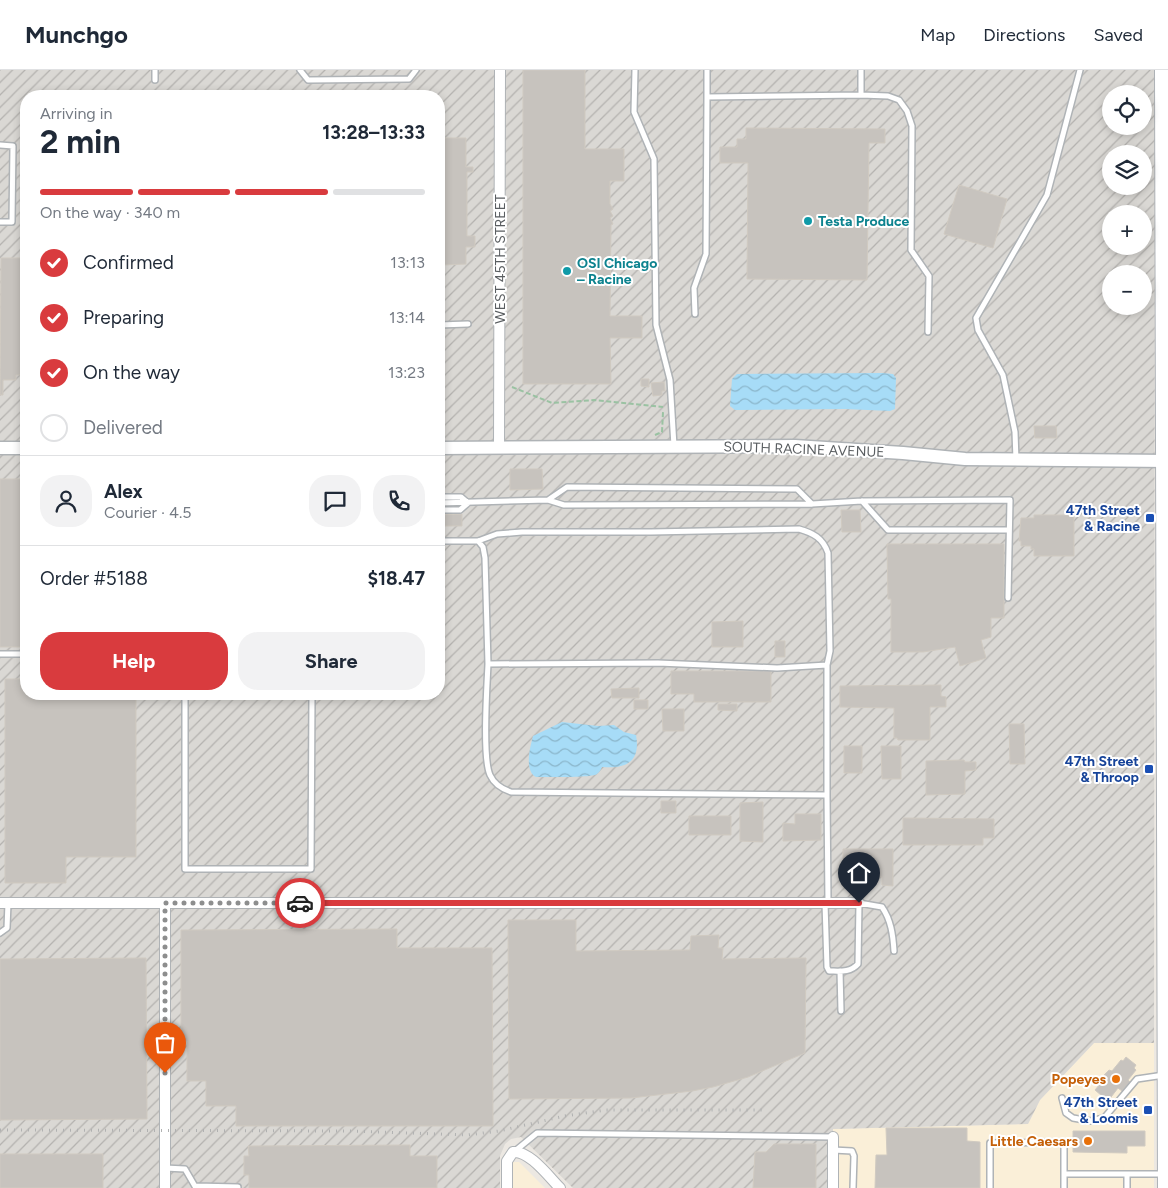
<!DOCTYPE html>
<html lang="en">
<head>
<meta charset="utf-8">
<style>
	body { margin:0; font-family:Figtree,sans-serif; background:#f2f2f3; color:#1f2937; height:100vh; display:flex; flex-direction:column; font-size:19px; white-space:nowrap }
	* { box-sizing:border-box; margin:0 }
	p { font-size:16px; color:#747a83 }
	.icon { flex:none; width:28px; height:28px; fill:none; stroke:currentColor; stroke-width:2; stroke-linecap:round; stroke-linejoin:round }
	.map { position:relative; flex:1; overflow:hidden }
	.panel { position:absolute; left:20px; top:20px; width:425px; height:610px; display:flex; flex-direction:column; background:#fff; border-radius:20px; box-shadow:0 2px 8px #0003 }
	.panel>* { flex:none }
	.buttons { position:absolute; left:1102px; top:15px; display:grid; gap:10px }
	.buttons a { display:grid; place-items:center; width:50px; height:50px; border-radius:50%; background:#fff; box-shadow:0 2px 8px #0003; font-size:25px }
	.pin { position:absolute; display:grid; place-items:center; width:42px; height:42px; color:#fff; margin:-51px -21px; border-radius:50% 50% 50% 0; rotate:-45deg; box-shadow:0 0 5px #0007 }
	.pin .icon { rotate:45deg }
	.courier { position:absolute; display:grid; place-items:center; width:50px; height:50px; margin:-25px; border:4px solid #d93b3e; border-radius:50%; background:#fff; color:#222; box-shadow:0 1px 6px #0007 }
	.summary em { font-style:normal; font-weight:700 }
	.summary div { display:flex; flex-direction:column-reverse }
	.summary { display:flex; align-items:center; justify-content:space-between; height:85px; padding:0 20px }
	h1 { font-size:32px; font-weight:700; line-height:38px }
	.bar { display:grid; grid-template-columns:repeat(4,1fr); gap:8px 5px; align-content:center; height:60px; padding:0 20px }
	.bar i { height:6px; border-radius:4px; background:#e0e1e3 }
	.bar .on { background:#d93b3e }
	.bar p { grid-column:span 4 }
	.line { display:flex; align-items:center; gap:12px; padding:0 20px; border-top:1px solid #e0e1e3 }
	.line div { flex:1 }
	.round { display:grid; place-items:center; flex:none; width:52px; height:52px; border-radius:20px; background:#f2f2f3 }
	ol { padding:0 20px; list-style:none }
	li { display:flex; align-items:center; gap:15px; height:55px }
	li p { margin-inline-start:auto }
	li .icon { padding:5px; border-radius:50%; background:#d93b3e; color:#fff; stroke-width:4 }
	li:last-child { color:#747a83 }
	li i { width:28px; height:28px; border:2px solid #e0e1e3; border-radius:50% }
	.primary-button { display:flex; gap:10px; margin-top:auto; padding:10px 20px }
	.primary-button a { flex:1; height:58px; border-radius:20px; background:#d93b3e; color:#fff; font-size:20px; font-weight:700; line-height:58px; text-align:center }
	.primary-button a+a { background:#f2f2f3; color:#1f2937 }
	header { display:flex; align-items:center; gap:30px; box-sizing:border-box; height:70px; padding:0 25px; background:#fff; border-bottom:1px solid #e0e1e3 }
	header strong { font-size:24px }
	nav { display:flex; gap:28px; margin-inline-start:auto; font-size:18px }
	.map>svg:first-child { display:block }
</style>
</head>
<body>
<header>
<strong>Munchgo</strong>
<nav><a>Map</a><a>Directions</a><a>Saved</a></nav>
</header>
<div class="map">
<svg width="1168" height="1118" viewBox="0 0 1168 1118">
	<defs>
		<pattern id="industrial-furrows" width="10" height="10" patternUnits="userSpaceOnUse" patternTransform="scale(1.25)"><rect width="10" height="10" fill="#dad8d4"/><path d="M-1 1l2-2M0 10L10 0M9 11l2-2" fill="none" stroke="#b4b2af"/></pattern>
		<pattern id="water-waves" width="16" height="10" patternUnits="userSpaceOnUse" patternTransform="scale(1.25)"><rect width="16" height="10" fill="#a7dcf7"/><path d="M0 5q4-4 8 0t8 0" fill="none" stroke="#8bb6cb"/></pattern>
	</defs>
	<rect width="100%" height="100%" fill="#ece8e2"/>
	<!-- commercial -->
	<path fill="#faefd8" d="M1094,973H1154V1118H833V1059L1028,1054L1040,1030Z
		M512,1092H519L545,1118H512Z"/>
	<!-- industrial -->
	<path fill="url(#industrial-furrows)" fill-rule="evenodd" d="M0,0H1155L1154,973H1094L1040,1030L1028,1054L833,1059V1118H573L521,1067L511,1069L505,1074L500,1086V1118H0ZM1111,24H1144V56H1111ZM26,26H439V624H26ZM1111,84H1144V116H1111ZM1111,144H1144V176H1111ZM1111,204H1144V236H1111Z"/>
	<!-- water -->
	<path fill="url(#water-waves)" d="M883,303L893,304L896,308L895,339L890,341L845,339L735,340L730,336L732,309L737,304Z
		M562,652L598,656L614,655L624,662L636,665C641,692 626,699 602,697C601,699 600,702 597,704C592,708 547,707 536,707C524,701 530,677 533,666Z"/>
	<!-- building -->
	<path fill="#c7c3be" stroke="#d0cac1" d="M523,0H585V79H624V111H610V134L613,139L610,141L613,146L610,148L613,154L611,155L610,246H642V268H610L611,314H523Z
		M746,58L885,59V73H869L867,210L747,209L748,93H720V77H737V69H746Z
		M439,68H466V97H473V102H467V166H475V177H466V194L442,195V197H439Z
		M959,115L1007,129L993,178L944,164Z
		M1,188H26V305H16V310H3V325H0Z
		M641,309H649V317L641,316Z
		M664,312L665,321H662V325L653,326L651,313Z
		M1034,356H1056L1057,368H1035Z
		M510,399H542L543,419L510,420Z
		M0,409H26V577H0Z
		M841,440H860L861,462H842Z
		M462,444V456H439V445Z
		M1034,445H1074V486H1034V479H1031V476H1021V471H1019L1021,448H1034Z
		M887,474H1004V548H991V567L981,570L986,588L960,596L955,577L923,582H891V529H888Z
		M743,551V577H712V552Z
		M775,571H785V587H775Z
		M671,601H771V632H694V624H671Z
		M5,609H26V624H136V787H66V813H5Z
		M941,615V626L946,627V637H930V670H898L897,668H894V638L840,637V616Z
		M639,618V628H612L611,619Z
		M634,630H648V639H634Z
		M718,634H737V641L718,640Z
		M662,639H684V661H663Z
		M1009,654H1024L1025,694H1010Z
		M844,676H862V703H844Z
		M881,676H901V709H882Z
		M964,690L965,692H976V700L965,701V724L926,725V691Z
		M661,731H676V743H661Z
		M763,732V772L740,771V733Z
		M795,744H821V770L783,771V753L795,754Z
		M689,746H731V765H689Z
		M903,748L994,749V768H983V775H903Z
		M843,779H893V816L882,815V807H843Z
		M508,850H576V881L690,880L691,866L719,865L718,878H723L722,889L806,888L805,983L748,1007L713,1017L692,1021L631,1028L509,1029Z
		M397,859V878H492L493,1056H236V1036H206V1011H187V971H181V860Z
		M146,888L147,1049L0,1050V889Z
		M1126,987L1136,995L1134,998L1136,1000L1128,1010L1130,1012L1122,1021L1118,1018L1108,1031L1095,1020L1105,1008L1103,1006L1109,1000L1112,1001L1121,990L1123,991Z
		M886,1058H967V1071L980,1072V1118H875L876,1085H887Z
		M1073,1061H1145V1076H1127V1083L1073,1082Z
		M774,1074H816V1118H753L755,1082H766Z
		M410,1075V1086H437V1118H249V1105H244V1086H249L248,1076Z
		M0,1084H103V1118H0Z"/>
	<g fill="none" stroke-linecap="round" stroke-linejoin="round">
		<defs>
			<path id="service" d="M155,0V10
				M300,0L308,10L409,9L416,0
				M635,0L634,42L654,89L656,255L670,310L674,376
				M707,0V27
				M861,0V25
				M0,75L13,76L12,152H0
				M695,244L694,218L706,184L707,27L861,25L888,26L899,30L907,41L912,56L911,180L929,206L928,262
				M439,255L468,254
				M1016,390L1015,362L1003,305L978,260L976,248L1047,125L1080,0
				M439,427H461L468,433L460,440H439
				M548,430L567,417L797,419L812,434
				M862,431L888,460H1009
				M439,433L548,430L564,435L812,434L862,431L1010,430L1008,528
				M439,471H478L497,464L522,462H651L799,459C813,463 823,468 828,483L830,581L827,595L777,598L658,593L488,594L485,488L483,477L478,471
				M0,584H26
				M488,594C487,616 482,687 490,705C494,714 502,719 511,722L827,725V595
				M185,624V799H311L312,624
				M827,725L828,833
				M825,833L827,897L829,901C839,901 850,903 858,894L859,833L882,837C891,850 893,865 894,881
				M0,863L7,858L8,833
				M840,901L841,941
				M1062,1028L1066,1043L1073,1048L1090,1051L1104,1048L1137,1009L1164,1005
				M833,1080L852,1081L854,1086L853,1118
				M515,1081L537,1063L833,1067
				M165,1098L185,1099L196,1118
				M1064,1104H1164
				M196,1116L238,1117
				M990,1118V1073L1064,1072V1118
				M1127,1118V1104"/>
			<path id="minor" d="M499,378L500,0
				M0,833H859
				M165,1118V833
				M507,1118V1091L513,1082C529,1080 549,1107 560,1118
				M833,1118V1067"/>
			<path id="tertiary" d="M0,378H26
				M439,378L795,376L903,383L965,389L1168,391"/>
			<path id="secondary" d="M1162,0L1165,1118"/>
		</defs>
		<!-- service casing -->
		<use href="#service" stroke="#afb3b6" stroke-width="8"/>
		<!-- minor casing -->
		<use href="#minor" stroke="#afb3b6" stroke-width="12"/>
		<!-- tertiary casing -->
		<use href="#tertiary" stroke="#afb3b6" stroke-width="15"/>
		<!-- secondary casing -->
		<use href="#secondary" stroke="#aeb2b6" stroke-width="16"/>
		<!-- path -->
		<path stroke="#9ac2a2" stroke-width="2" stroke-dasharray="5 2.5" stroke-linecap="butt" d="M512,317L552,333L595,330L663,337
			M655,365L662,362L663,342"/>
		<!-- service -->
		<use href="#service" stroke="#fff" stroke-width="5"/>
		<!-- minor -->
		<use href="#minor" stroke="#fff" stroke-width="10"/>
		<!-- tertiary -->
		<use href="#tertiary" stroke="#fff" stroke-width="12"/>
		<!-- secondary -->
		<use href="#secondary" stroke="#fff" stroke-width="14"/>
		<!-- rail -->
		<path stroke="#b0b1b1" stroke-width="3" stroke-dasharray="1 6" stroke-linecap="butt" d="M0,1060L352,1061L467,1065L499,1061L565,1046L606,1040H762"/>
	</g>
	<g fill="none" stroke-linecap="round" stroke-linejoin="round">
		<!-- done -->
		<path stroke="#8d8e8e" stroke-width="5" stroke-dasharray="0 9" d="M165,1003V833H300"/>
		<!-- route -->
		<path stroke="#d93b3e" stroke-width="6" d="M300,833H859"/>
	</g>
	<!-- markers -->
	<g fill="#0f9aa8" stroke="#fff" stroke-width="2">
		<circle cx="808" cy="151" r="5"/>
		<circle cx="567" cy="201" r="5"/>
	</g>
	<g fill="#1a4fb4" stroke="#fff" stroke-width="2">
		<rect x="1145" y="443" width="10" height="10" rx="2.5"/>
		<rect x="1144" y="694" width="10" height="10" rx="2.5"/>
		<rect x="1143" y="1035" width="10" height="10" rx="2.5"/>
	</g>
	<g fill="#e8710a" stroke="#fff" stroke-width="2">
		<circle cx="1116" cy="1009" r="5"/>
		<circle cx="1088" cy="1071" r="5"/>
	</g>
	<g text-anchor="middle" stroke-width="4" stroke-linejoin="round" paint-order="stroke">
		<!-- culture labels -->
		<g font-size="14" font-weight="bold" fill="#0d838f" stroke="#fff" text-anchor="start">
			<text x="818" y="156">Testa Produce</text>
			<text x="577" y="198">OSI Chicago<tspan x="577" dy="16">– Racine</tspan></text>
		</g>
		<!-- street labels -->
		<g font-size="14" fill="#5a5e61" stroke="#fff">
			<text transform="translate(500 189) rotate(-90)" y="5">WEST 45TH STREET</text>
			<text transform="translate(804 379) rotate(2)" y="5">SOUTH RACINE AVENUE</text>
		</g>
		<!-- transit labels -->
		<g font-size="14" font-weight="bold" fill="#164399" stroke="#fff" text-anchor="end">
			<text x="1140" y="445">47th Street<tspan x="1140" dy="16">&amp; Racine</tspan></text>
			<text x="1139" y="696">47th Street<tspan x="1139" dy="16">&amp; Throop</tspan></text>
			<text x="1138" y="1037">47th Street<tspan x="1138" dy="16">&amp; Loomis</tspan></text>
		</g>
		<!-- food labels -->
		<g font-size="14" font-weight="bold" fill="#c56008" stroke="#fff" text-anchor="end">
			<text x="1106" y="1014">Popeyes</text>
			<text x="1078" y="1076">Little Caesars</text>
		</g>
	</g>
</svg>
<div class="buttons">
<a><svg class="icon" aria-label="locate" viewBox="0 0 24 24"><circle cx="12" cy="12" r="6"/><path d="M12 2v4M12 18v4M2 12h4M18 12h4"/></svg></a>
<a><svg class="icon" aria-label="layers" viewBox="0 0 24 24"><path d="M12 4l9 5-9 5-9-5zM3 14l9 5 9-5"/></svg></a>
<a>+</a>
<a>−</a>
</div>
<div class="pin" style="left:165px;top:1003px;background:#ea580c"><svg class="icon" aria-label="bag" viewBox="0 0 24 24"><path d="M5 8h14l-1 12H6zM9 8a3 3 0 0 1 6 0"/></svg></div>
<div class="pin" style="left:859px;top:833px;background:#1f2937"><svg class="icon" aria-label="home" viewBox="0 0 24 24"><path d="M3 11l9-7 9 7M6 9v11h12V9"/></svg></div>
<div class="courier" style="left:300px;top:833px"><svg class="icon" aria-label="car" viewBox="0 0 24 24"><path d="M5 17H2v-5l4-1 3-4h7l3 4 3 1v5h-3M9 17h6M6 11h13"/><circle cx="7" cy="17" r="2"/><circle cx="17" cy="17" r="2"/></svg></div>
<section class="panel">
<div class="summary"><div><h1>2 min</h1><p>Arriving in</p></div><em>13:28–13:33</em></div>
<div class="bar"><i class="on"></i><i class="on"></i><i class="on"></i><i></i><p>On the way · 340 m</p></div>
<ol>
<li><svg class="icon" aria-label="check" viewBox="0 0 24 24"><path d="M5 12l5 5 9-10"/></svg>Confirmed<p>13:13</p></li>
<li><svg class="icon" aria-label="check" viewBox="0 0 24 24"><path d="M5 12l5 5 9-10"/></svg>Preparing<p>13:14</p></li>
<li><svg class="icon" aria-label="check" viewBox="0 0 24 24"><path d="M5 12l5 5 9-10"/></svg>On the way<p>13:23</p></li>
<li><i></i>Delivered</li>
</ol>
<div class="line" style="height:90px"><a class="round"><svg class="icon" aria-label="person" viewBox="0 0 24 24"><circle cx="12" cy="8" r="4"/><path d="M4 21q1-7 8-7t8 7"/></svg></a><div><b>Alex</b><p>Courier · 4.5</p></div><a class="round"><svg class="icon" aria-label="chat" viewBox="0 0 24 24"><path d="M4 5h16v11H9l-5 4z"/></svg></a><a class="round"><svg class="icon" aria-label="phone" viewBox="0 0 24 24"><path d="M5 4h4l2 5-3 2q2 4 5 5l2-3 5 2v4C11 20 4 13 5 4z"/></svg></a></div>
<div class="line" style="height:65px"><div>Order #5188</div><b>$18.47</b></div>
<div class="primary-button"><a>Help</a><a>Share</a></div>
</section>
</div>
</body>
</html>
